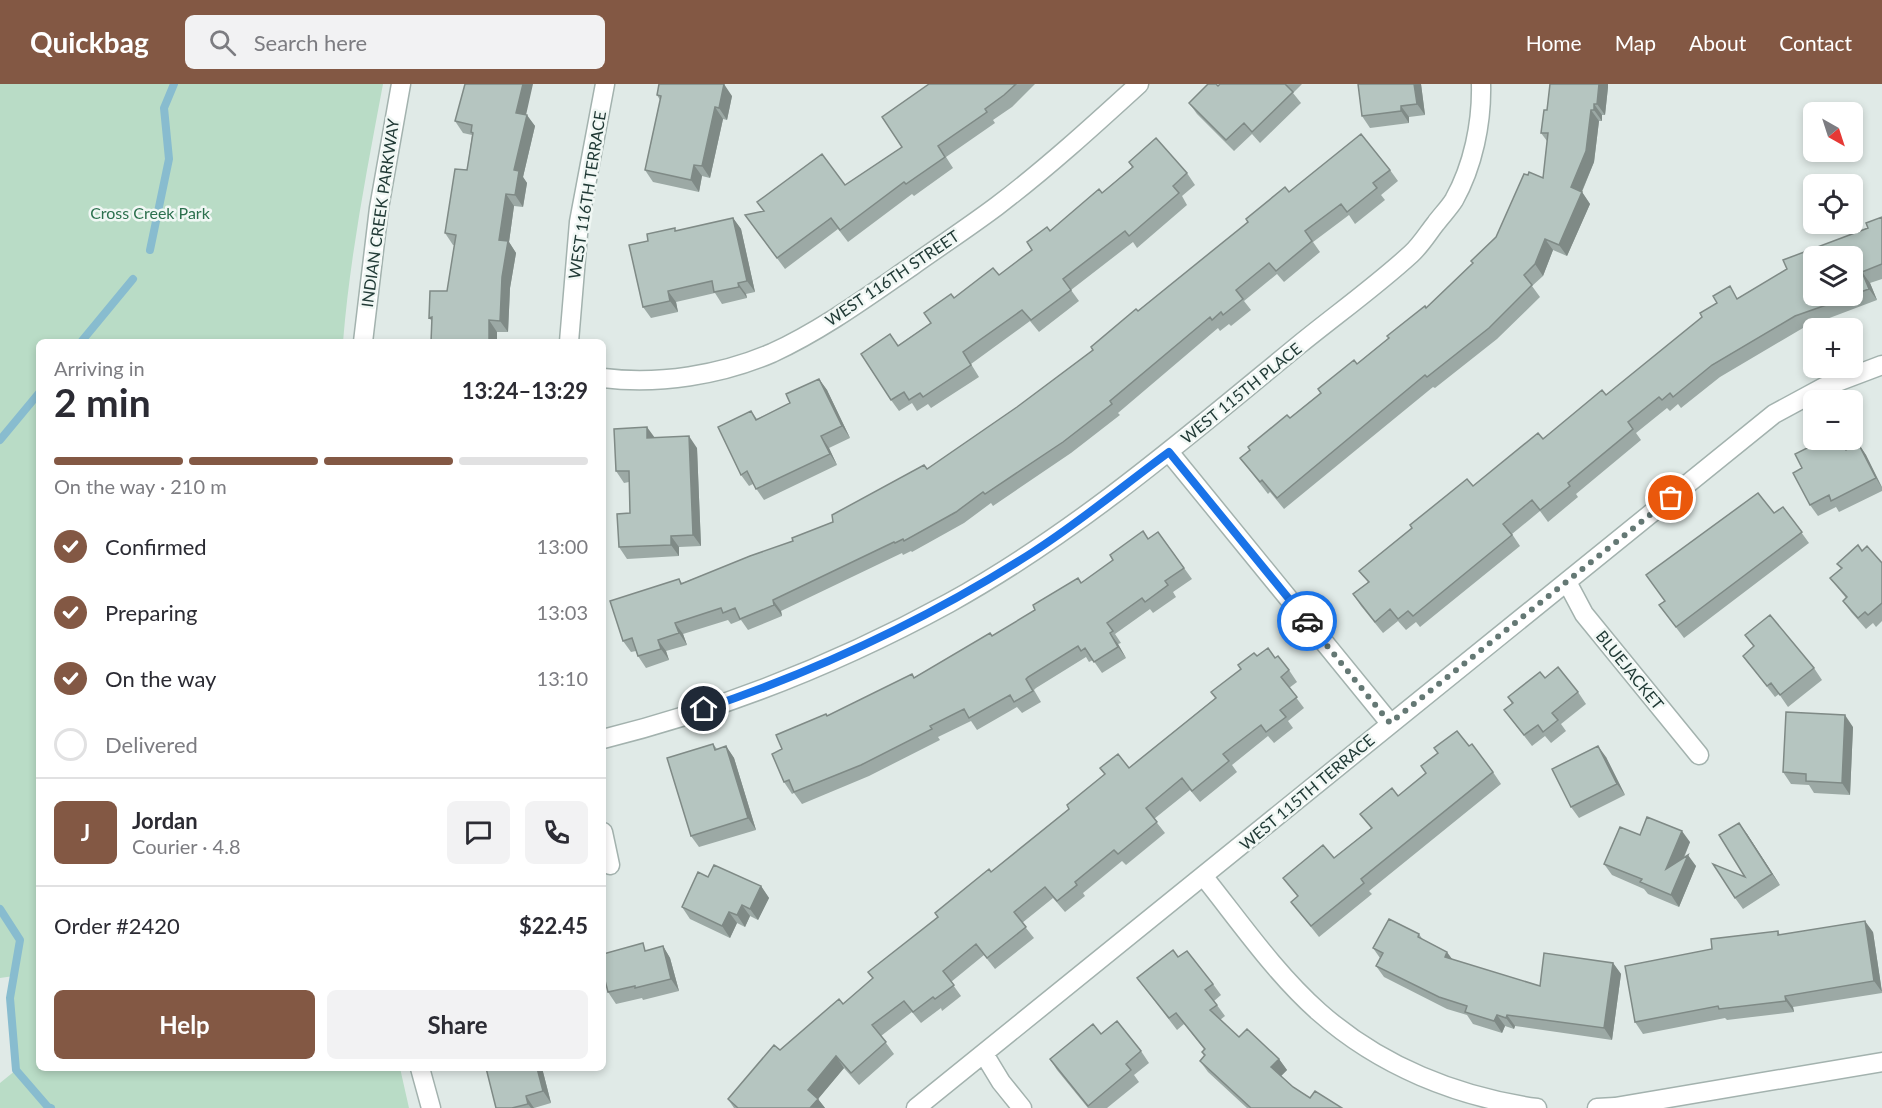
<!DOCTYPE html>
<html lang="en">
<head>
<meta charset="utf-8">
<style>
	body { margin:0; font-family:Lato,sans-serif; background:#f2f2f3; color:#2b2b33; height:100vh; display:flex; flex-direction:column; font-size:22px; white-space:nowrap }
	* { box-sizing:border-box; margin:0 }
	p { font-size:20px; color:#7c7c81 }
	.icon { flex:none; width:33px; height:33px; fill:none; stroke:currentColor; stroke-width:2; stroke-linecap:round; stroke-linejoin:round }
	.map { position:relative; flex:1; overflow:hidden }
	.drawer { position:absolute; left:36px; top:255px; width:570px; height:732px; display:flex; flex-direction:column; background:#fff; border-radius:9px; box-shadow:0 3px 9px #0003 }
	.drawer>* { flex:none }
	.needle { width:39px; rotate:141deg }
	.buttons { position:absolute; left:1803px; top:18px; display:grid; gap:12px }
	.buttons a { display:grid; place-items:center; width:60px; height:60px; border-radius:9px; background:#fff; box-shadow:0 3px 9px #0003; font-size:30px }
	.pin { position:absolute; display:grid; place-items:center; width:51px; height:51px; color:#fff; margin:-26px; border:3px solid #fff; border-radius:50%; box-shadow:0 2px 6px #0007 }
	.courier { position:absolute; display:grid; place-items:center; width:60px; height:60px; margin:-30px; border:4px solid #1a73e8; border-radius:50%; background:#fff; color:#222; box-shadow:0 2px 8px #0007 }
	.headline em { font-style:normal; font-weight:700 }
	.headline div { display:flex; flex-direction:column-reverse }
	.headline { display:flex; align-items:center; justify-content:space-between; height:102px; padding:0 18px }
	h1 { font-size:39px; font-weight:700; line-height:45px }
	.bar { display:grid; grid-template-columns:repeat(4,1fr); gap:9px 6px; align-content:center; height:72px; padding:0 18px }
	.bar i { height:8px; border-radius:4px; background:#e1e1e2 }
	.bar .selected { background:#835844 }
	.bar p { grid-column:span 4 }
	.line { display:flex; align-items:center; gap:15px; padding:0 18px; border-top:2px solid #e1e1e2 }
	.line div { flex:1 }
	.round { display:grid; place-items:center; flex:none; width:63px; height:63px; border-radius:9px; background:#f2f2f3 }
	ol { padding:0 18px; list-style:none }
	li { display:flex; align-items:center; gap:18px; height:66px }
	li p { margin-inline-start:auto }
	li .icon { padding:6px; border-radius:50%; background:#835844; color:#fff; stroke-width:4 }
	li:last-child { color:#7c7c81 }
	li i { width:33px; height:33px; border:3px solid #e1e1e2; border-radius:50% }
	.primary-button { display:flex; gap:12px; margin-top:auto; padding:12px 18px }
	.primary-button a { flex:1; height:69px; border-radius:9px; background:#835844; color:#fff; font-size:24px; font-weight:700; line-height:69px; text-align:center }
	.primary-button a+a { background:#f2f2f3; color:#2b2b33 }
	header { display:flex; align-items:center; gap:36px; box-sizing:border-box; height:84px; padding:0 30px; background:#835844; color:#fff }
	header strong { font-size:28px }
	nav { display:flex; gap:33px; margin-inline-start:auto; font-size:21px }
	.search { width:420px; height:54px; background:#f2f2f3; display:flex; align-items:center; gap:15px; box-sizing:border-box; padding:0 21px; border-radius:9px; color:#7c7c81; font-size:22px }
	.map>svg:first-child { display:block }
</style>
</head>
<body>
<header>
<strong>Quickbag</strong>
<div class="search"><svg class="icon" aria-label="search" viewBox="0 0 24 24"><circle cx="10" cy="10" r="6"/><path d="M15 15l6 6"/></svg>Search here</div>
<nav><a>Home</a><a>Map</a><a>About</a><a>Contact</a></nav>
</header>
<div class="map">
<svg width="1882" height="1024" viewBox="0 0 1882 1024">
	<rect width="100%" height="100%" fill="#e0eae7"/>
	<!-- green -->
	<path fill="#b9dcc6" d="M0,0H383C367,86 350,171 343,258H39V984H400L409,1024H0V999L16,986L10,914L14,892L0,894Z"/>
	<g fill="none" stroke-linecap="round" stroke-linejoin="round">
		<!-- stream -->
		<path stroke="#88bccf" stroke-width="8" d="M150,166L169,75L164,24L174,0
			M81,258L133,195
			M0,356L39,309
			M0,825L20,856L10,914L16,986L48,1023L51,1024"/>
		<defs>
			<path id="minor" d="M569,258L579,138L605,0
				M603,294C659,301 721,291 772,269C822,246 867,213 912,182C940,162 969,143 997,122C1047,84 1093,42 1139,0
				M1169,368L1390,639
				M1567,498L1584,530L1699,671
				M603,655C723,625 841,578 949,519C1077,448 1188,352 1300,260C1337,230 1376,202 1411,170C1421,161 1428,149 1436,139C1442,131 1449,124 1454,116C1473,82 1482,39 1481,0
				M603,748L610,781
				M1204,793C1240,838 1275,889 1319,928C1380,982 1457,1013 1537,1024
				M984,970L1001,998L1022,1024
				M916,1024L1774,330L1824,303L1882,281
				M1597,1024L1615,1023L1882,978"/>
			<path id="tertiary" d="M363,258L379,124L401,0
				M420,984L431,1024"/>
		</defs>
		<!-- minor casing -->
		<use href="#minor" stroke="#a3b2ae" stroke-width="21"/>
		<!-- tertiary casing -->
		<use href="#tertiary" stroke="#a3b2ae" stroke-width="21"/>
		<!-- minor -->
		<use href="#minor" stroke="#fff" stroke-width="18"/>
		<!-- tertiary -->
		<use href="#tertiary" stroke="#fff" stroke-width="18"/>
	</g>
	<!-- wall -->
	<path fill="#9ca9a5" d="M929,0H1035L1012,23L993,36L995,39L946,73L953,84L914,112L912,110L848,158L838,145L785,185L745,131L764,127L845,101L902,63Z
		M1220,0H1302L1293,9L1301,19L1260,59L1252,50L1234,67L1197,30L1189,19Z
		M1421,0L1425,31L1409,33V39L1370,44L1362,32Z
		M1550,0H1608V3L1605,31H1602V37H1599L1594,78L1582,108L1590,120L1567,172L1553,166L1543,192L1532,202L1540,213L1497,255L1435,304L1433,303L1284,425L1270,408L1268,410L1240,374L1426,224L1473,179L1496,153L1528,91L1543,94L1547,57L1541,49L1547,26Z
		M657,11L732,12L727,36L723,35L710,94L702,92L699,108L653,98L645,86L660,16Z
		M526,31L535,42L523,93L527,99L523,123L514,122L509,158L516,169L510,204L508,248H497L432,237L429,234L447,207L455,161H453L445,149L467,86L472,51L463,49L455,37Z
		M1129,78L1187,89L1195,101L1182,112L1187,121L1137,164L1133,158L1071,206L1079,217L1039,248L1030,237L971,280L979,293L931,324L928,320L917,327L912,319L899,327L891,316L898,261L931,239L954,214L999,191L1032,166L1050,147L1102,109L1132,83Z
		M1390,86L1398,97L1381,111L1385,116L1355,140L1349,131L1313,158L1320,168L1284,198L1277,190L1244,217L1251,226L1231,242L1229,240L1220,247L1218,244L1118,329L1120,331L1071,369L993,422L991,419L964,439L912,468L911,467L903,471L902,469L781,527L782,532L748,546L741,536L731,540L728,536L683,550L687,561L666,567L669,576L646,584L638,572L636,567L631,568L623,557L679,495L682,499L793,457L833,438L927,385L1017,323L1093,266L1138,227L1289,108Z
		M1882,133V195L1870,199L1877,216L1803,244L1720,293L1681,324L1678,320L1670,327L1667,324L1636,349L1641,356L1576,410L1578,413L1548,438L1540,427L1512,450L1520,462L1420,543L1416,538L1406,546L1398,537L1383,549L1361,522L1353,510L1368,498L1359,487L1473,402L1606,311L1738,214L1868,144Z
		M733,134L741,145L755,208L746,210L747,214L722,220L715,209L676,218L678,228L651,234L643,223L648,157L676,147Z
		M819,295L827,306L850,354L829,364L837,381L764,416L753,400L749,402L741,391L751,327L757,335L790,319Z
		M655,354L697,364L701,462L679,463V472L627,475L619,463L630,429L629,398L624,399L616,387Z
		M1841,356H1842L1848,365L1858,359L1866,371L1882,403V407L1839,428L1836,423L1818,432L1810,421L1802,384Z
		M1783,423L1809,459L1684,554L1659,521Z
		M1158,448L1192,495L1173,508L1176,513L1153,529L1150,525L1115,550L1121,559L1118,560L1126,574L1102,589L1093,576L1089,578L1086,573L1036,604L1034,606L1041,618L1022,629L1017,623L977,646L971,637L938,653L940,656L869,692L802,720L794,709L792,710L784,698L782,665L828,632L915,593L992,552L1081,499Z
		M1862,467L1882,479V537L1876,543L1873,539L1866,545L1851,528L1843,517L1846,514L1830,494L1841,485L1837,480Z
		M1745,551L1814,584L1822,596L1788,623L1779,610L1775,613L1743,572L1754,563Z
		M1257,572L1275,574L1289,586L1297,598L1289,604L1304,624L1288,637L1293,644L1274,659L1268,652L1232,681L1237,688L1200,718L1190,706L1154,735L1165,749L1126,781L1122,777L1083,809L1085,812L1065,828L1053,814L1022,839L1034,854L995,885L984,871L951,898L961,912L942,927L941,924L921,939L912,928L881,952L894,970L859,1001L844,984L818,1015L825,1024H734L728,1015L780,966L843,920L873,894L938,833L991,788L1069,725L1105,690L1100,684H1129L1215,614Z
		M1545,594L1578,608L1586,620L1561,640L1566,647L1551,659L1545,652L1532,662L1504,626L1512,620L1508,613Z
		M1853,643L1850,711L1814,709L1809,701L1791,700L1783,688Z
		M713,660L717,665L726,662L734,674L756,746L699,763L691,752Z
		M1469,662L1493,688L1501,700L1369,807L1372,810L1319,853L1291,818L1298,813L1283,794L1334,774L1371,744L1360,730L1398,712Z
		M1606,673L1625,711L1579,734L1571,723Z
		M1747,750L1780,801L1743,825L1735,814L1745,793Z
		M1640,751L1690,758L1684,774L1696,782L1679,823L1648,810L1644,805L1612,791L1604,780Z
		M708,793L761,802L769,814L758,836L750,832L745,843L737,839L730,854L690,835L682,823Z
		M1778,847L1780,851L1873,848L1882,909L1793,923L1794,928L1727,936L1725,934L1643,950L1635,938L1712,865Z
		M1419,850L1423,856L1452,876L1540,902L1613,879L1621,890L1612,956L1515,942L1514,945L1505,942L1502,949L1473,940L1467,931L1447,925L1384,893L1376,882L1380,874L1373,864Z
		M663,862L670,874L679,907L643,916L642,914L616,920L608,908L648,866Z
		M1178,873L1213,900L1221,911L1214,917L1225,932L1220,936L1239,953L1279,975L1287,986L1281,992L1293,1003L1310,1014L1342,1024H1247L1208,988L1200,977L1204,972L1202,968L1204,965L1184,940L1177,946L1137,894Z
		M1101,950L1141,967L1149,979L1134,991L1139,998L1107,1024H1088L1057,986L1050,975Z
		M486,984H542L551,1019L534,1024H496Z"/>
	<!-- shaded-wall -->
	<path fill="#7f8a86" d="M523,0H533L524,40L516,29Z
		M724,0L732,12L727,36L719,24Z
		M1414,0H1421L1425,31L1417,20Z
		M1599,0H1608V3L1605,31L1597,20Z
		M1594,20L1602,31V37L1594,26Z
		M1401,22L1409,33V39L1401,27Z
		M715,23L723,35L710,94L702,82Z
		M1591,26L1599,37L1594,78L1579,114L1571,103Z
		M527,31L535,42L523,93L527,99L523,123L515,111L514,86Z
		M694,81L702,92L699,108L691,96Z
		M1582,108L1590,120L1567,172L1559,161Z
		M506,110L514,122L509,158L516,169L510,204L508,248L500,237L499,156Z
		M733,134L741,145L755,208L747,197Z
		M1545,155L1553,166L1543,192L1535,180Z
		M1862,188L1870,199L1877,216L1869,205Z
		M738,199L746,210L747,214L739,203Z
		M668,207L676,218L678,228L670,217Z
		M489,236L497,248V258H489Z
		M819,295L827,306L850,354L842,342Z
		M647,343L655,354H647Z
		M689,352L697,364L701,462L693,451Z
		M821,352L829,364L837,381L830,370Z
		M1841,356H1842L1845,360L1854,377L1846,366Z
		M1858,359L1866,371L1882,404L1876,394Z
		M671,452L679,463V472L671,461Z
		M773,516L781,527L782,532L774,521Z
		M675,539L683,550L687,561L679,549Z
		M1110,549L1118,560L1126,574L1118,563Z
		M658,556L666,567L669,576L661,565Z
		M1845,631L1853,643L1850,711L1842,699Z
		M726,662L734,674L756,746L748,734Z
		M1598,662L1606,673L1625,711L1617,700Z
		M1739,739L1747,750L1780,801L1772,790Z
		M1682,747L1690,758L1674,796L1666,785Z
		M1688,771L1696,782L1679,823L1671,811Z
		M761,802L769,814L758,836L750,825Z
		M742,821L750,832L745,843L737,831Z
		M729,828L737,839L730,854L722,842Z
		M1865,837L1873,848L1882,908L1874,897Z
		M663,862L670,874L679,907L671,895Z
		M1447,868L1455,879L1445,873Z
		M1613,879L1621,890L1612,956L1604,944Z
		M1785,912L1793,923L1794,928L1786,917Z
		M1497,931L1505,942L1502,949L1494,937Z
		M1507,931L1515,942L1514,945L1506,934Z
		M836,972L844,984L818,1015L825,1024H810L808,1006Z
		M1279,975L1287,986L1279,994L1271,983Z
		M537,984H542L551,1019L543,1007Z
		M526,1012L534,1024H531L528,1020Z"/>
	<!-- building -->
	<path fill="#b5c5c0" stroke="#7f8a86" stroke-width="1.5" d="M465,0H523L516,29L527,31L514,86L519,87L515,111L506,110L499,156L508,157L502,193L500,237L489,236V258H431L432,233L429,234L430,207H447L456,151L445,149L455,85L467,86L473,49L471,48L472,41L455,37Z
		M659,0H724L719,24L715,23L702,82L694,81L691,96L645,86L661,12L657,11Z
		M929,0H1016L1004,11L985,25L987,28L938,62L945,73L906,100L904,98L840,146L831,134L777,174L745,131L764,127L757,118L822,70L845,101L902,63L882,33Z
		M1208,0H1216L1218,2L1220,0H1285L1293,8L1252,48L1244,39L1226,56L1189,19Z
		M1358,0H1414L1417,20L1401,22V27L1362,32Z
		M1550,0H1599L1597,20H1594V26H1591L1586,67L1571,103L1582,108L1559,161L1545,155L1535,180L1524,191L1532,201L1489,244L1427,293L1425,291L1277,414L1262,396L1260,398L1240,374L1250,366L1248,363L1287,331L1290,334L1321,309L1318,305L1354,276L1357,280L1389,254L1387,252L1425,222L1426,224L1473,179L1471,177L1496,153L1524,90L1528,91L1529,88L1543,94L1548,49H1541L1544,26H1547Z
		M1361,50L1390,86L1373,99L1377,104L1347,128L1341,120L1305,147L1312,157L1276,187L1269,179L1236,206L1243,215L1223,231L1221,228L1212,236L1210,233L1110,317L1112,320L1063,358L985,410L983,408L956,428L904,457L903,455L895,459L894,458L773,516L774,521L740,535L735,524L723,529L721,524L675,539L679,549L658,556L661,565L638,572L632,554L623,557L610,517L679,495L681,500L750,472L793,457L792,454L833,438L832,431L924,381L927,385L1017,323L1093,266L1091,263L1136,225L1138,227L1248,138L1246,135L1285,103L1289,108Z
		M1156,54L1187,89L1173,102L1179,109L1129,152L1125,147L1063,195L1071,206L1031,236L1022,226L963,268L971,281L923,313L920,309L909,316L904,308L891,316L861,270L890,250L898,262L931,239L924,229L951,210L954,214L993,184L999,191L1032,166L1027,158L1047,143L1050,147L1099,105L1102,109L1133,83L1129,78Z
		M1882,133V180L1862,188L1869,205L1852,211V172H1814V212H1852L1795,232L1712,281L1673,313L1670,309L1662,316L1659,313L1628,338L1633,345L1568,399L1570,402L1540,426L1532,416L1503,440L1512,451L1413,532L1408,527L1398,535L1390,525L1375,538L1353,510L1369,498L1359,487L1412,444L1410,441L1467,395L1473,402L1538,349L1543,355L1602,306L1606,311L1702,233L1700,229L1717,219L1713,212L1730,202L1737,215L1787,185L1783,176L1868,144L1866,139Z
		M733,134L747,197L738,199L739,203L714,208L712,197L668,207L670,217L643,223L629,161L648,157L647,150L675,144V147Z
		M819,295L842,342L821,352L830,370L756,405L747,387L741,391L718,343L751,327L756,336L790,319L786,310Z
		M647,343V354L689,352L693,451L671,452V461L619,463L617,430L630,429L629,387H616L614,345Z
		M1823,356H1841L1846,366L1858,359L1876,394L1831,417L1829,411L1810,421L1793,389L1802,384L1795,370Z
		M1758,409L1774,429L1783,423L1802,448L1676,543L1659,521L1665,517L1646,491Z
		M1143,447L1148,455L1158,448L1184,484L1165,497L1168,501L1145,518L1142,514L1107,539L1113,547L1110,549L1118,563L1094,578L1085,564L1081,567L1078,562L1028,593L1026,595L1033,607L1014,618L1010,611L969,634L964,625L930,642L932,645L861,681L794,708L789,696L784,698L772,670L782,665L776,651L826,630L827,632L912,590L914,594L990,549L992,552L1035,526L1033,521L1078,494L1081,499L1113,476L1110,471Z
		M1858,461L1862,467L1867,462L1882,479V519L1868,531L1865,528L1858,534L1843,517L1847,513L1830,494L1842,484L1837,480Z
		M1770,531L1814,584L1780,611L1771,599L1767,602L1743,572L1754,562L1745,551Z
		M1268,564L1275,574L1278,572L1289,586L1281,593L1297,613L1280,626L1286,633L1266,648L1261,641L1223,670L1229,677L1192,707L1182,694L1146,724L1157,738L1118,770L1114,766L1075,798L1077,801L1057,817L1045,803L1014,828L1026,843L987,874L976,860L943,887L954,901L935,915L933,913L913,928L904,917L872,941L886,958L851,989L836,972L808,1006L818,1015L810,1024H738L728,1015L774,961L780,966L839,915L843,920L873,894L868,888L938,833L935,829L989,785L991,788L1069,725L1067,721L1105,690L1100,684L1118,670L1129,684L1216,614L1211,608L1241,585L1238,581L1254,569L1257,572Z
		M1558,583L1578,608L1552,629L1558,636L1543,648L1538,641L1524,651L1504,626L1513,619L1508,613L1540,588L1545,594Z
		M1786,628L1845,631L1842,699L1806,697V690L1783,688Z
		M1457,647L1469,662L1472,660L1493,688L1361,795L1364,799L1311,842L1291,818L1298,812L1283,794L1323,761L1334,774L1372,744L1360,730L1392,704L1398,712L1426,689L1421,682L1438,669L1434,664Z
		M713,660L715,666L726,662L748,734L691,752L667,674Z
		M1598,662L1617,700L1571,723L1552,685Z
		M1647,733L1682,747L1666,785L1688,771L1671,811L1640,798L1642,795L1604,780L1620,743L1640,751Z
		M1739,739L1772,790L1735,814L1713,780L1745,793L1719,751Z
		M714,781L761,802L750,825L742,821L737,831L729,828L722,842L682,823L698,788L708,793Z
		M1389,835L1419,850L1418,853L1447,868L1445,873L1540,902L1544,869L1613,879L1604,944L1507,931L1506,934L1497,931L1494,937L1465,928L1467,922L1439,913L1376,882L1383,869L1373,864Z
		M1865,837L1874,897L1785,912L1786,917L1719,925L1718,922L1635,938L1625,882L1712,865L1711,855L1778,847V851Z
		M643,859L645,867L663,862L671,895L635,904V902L608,908L603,889V870Z
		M1173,866L1178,873L1187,867L1213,900L1205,906L1217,921L1210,926L1239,953L1247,945L1279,975L1271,983L1293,1003L1310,1014L1315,1007L1342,1024H1251L1200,977L1205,971L1202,968L1205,965L1176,929L1169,934L1137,894Z
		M1117,937L1141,967L1126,980L1131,986L1088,1022L1050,975L1093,940L1101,950Z
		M486,984H537L543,1007L526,1012L528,1020L512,1024H496Z"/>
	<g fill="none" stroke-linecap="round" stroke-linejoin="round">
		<!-- done -->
		<path stroke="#647874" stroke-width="6" stroke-dasharray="0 10.8" d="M1307,537L1390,639L1671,414"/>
		<!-- route -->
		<path stroke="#1a73e8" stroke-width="8" d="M704,625C819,586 930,534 1033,468C1080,438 1124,401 1169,368L1307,537"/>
	</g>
	<g text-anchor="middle" stroke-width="5" stroke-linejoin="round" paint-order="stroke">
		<!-- street labels -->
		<g font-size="16" fill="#213a36" stroke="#f0f7f4">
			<text transform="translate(587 111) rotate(-81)" y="6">WEST 116TH TERRACE</text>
			<text transform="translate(380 129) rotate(-82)" y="6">INDIAN CREEK PARKWAY</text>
			<text transform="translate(892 194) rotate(-34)" y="6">WEST 116TH STREET</text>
			<text transform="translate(1241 309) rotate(-39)" y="6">WEST 115TH PLACE</text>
			<text transform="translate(1630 586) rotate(51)" y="6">BLUEJACKET</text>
			<text transform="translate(1307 708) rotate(-40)" y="6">WEST 115TH TERRACE</text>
		</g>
		<!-- park labels -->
		<g font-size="16" fill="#2c704e" stroke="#f0f7f4">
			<text x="150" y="135">Cross Creek Park</text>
		</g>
	</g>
</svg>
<div class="buttons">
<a><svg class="needle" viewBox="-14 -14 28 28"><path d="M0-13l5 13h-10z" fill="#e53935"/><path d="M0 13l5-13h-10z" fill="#7c7c81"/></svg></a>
<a><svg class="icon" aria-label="locate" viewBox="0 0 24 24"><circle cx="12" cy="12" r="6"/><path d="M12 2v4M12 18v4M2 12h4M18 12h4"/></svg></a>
<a><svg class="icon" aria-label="layers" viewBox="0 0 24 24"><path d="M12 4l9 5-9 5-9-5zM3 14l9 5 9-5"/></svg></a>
<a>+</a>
<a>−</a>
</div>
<div class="pin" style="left:1671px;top:414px;background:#ea580c"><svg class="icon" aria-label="bag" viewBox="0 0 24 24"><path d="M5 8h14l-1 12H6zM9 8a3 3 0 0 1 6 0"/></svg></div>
<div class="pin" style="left:704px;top:625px;background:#1f2937"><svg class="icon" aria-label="home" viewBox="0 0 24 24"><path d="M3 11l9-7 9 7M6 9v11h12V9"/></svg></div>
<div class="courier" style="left:1307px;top:537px"><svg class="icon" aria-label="car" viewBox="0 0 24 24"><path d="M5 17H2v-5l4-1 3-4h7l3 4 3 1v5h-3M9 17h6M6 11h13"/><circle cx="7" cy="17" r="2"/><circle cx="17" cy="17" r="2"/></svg></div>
<section class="drawer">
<div class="headline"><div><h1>2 min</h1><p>Arriving in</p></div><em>13:24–13:29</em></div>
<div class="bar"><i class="selected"></i><i class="selected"></i><i class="selected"></i><i></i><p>On the way · 210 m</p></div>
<ol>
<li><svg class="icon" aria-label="check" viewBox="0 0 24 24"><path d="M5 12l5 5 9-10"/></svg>Confirmed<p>13:00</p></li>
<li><svg class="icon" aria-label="check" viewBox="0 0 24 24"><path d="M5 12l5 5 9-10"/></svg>Preparing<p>13:03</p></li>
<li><svg class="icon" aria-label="check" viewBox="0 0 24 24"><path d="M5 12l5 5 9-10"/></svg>On the way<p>13:10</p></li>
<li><i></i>Delivered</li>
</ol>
<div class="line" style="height:108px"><b class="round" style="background:#835844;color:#fff">J</b><div><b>Jordan</b><p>Courier · 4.8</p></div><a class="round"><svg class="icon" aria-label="chat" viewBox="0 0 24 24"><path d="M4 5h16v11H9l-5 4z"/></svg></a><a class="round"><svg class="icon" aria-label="phone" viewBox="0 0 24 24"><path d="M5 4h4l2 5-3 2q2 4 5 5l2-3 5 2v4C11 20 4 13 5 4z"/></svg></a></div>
<div class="line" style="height:78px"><div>Order #2420</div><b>$22.45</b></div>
<div class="primary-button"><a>Help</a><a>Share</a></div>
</section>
</div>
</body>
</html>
